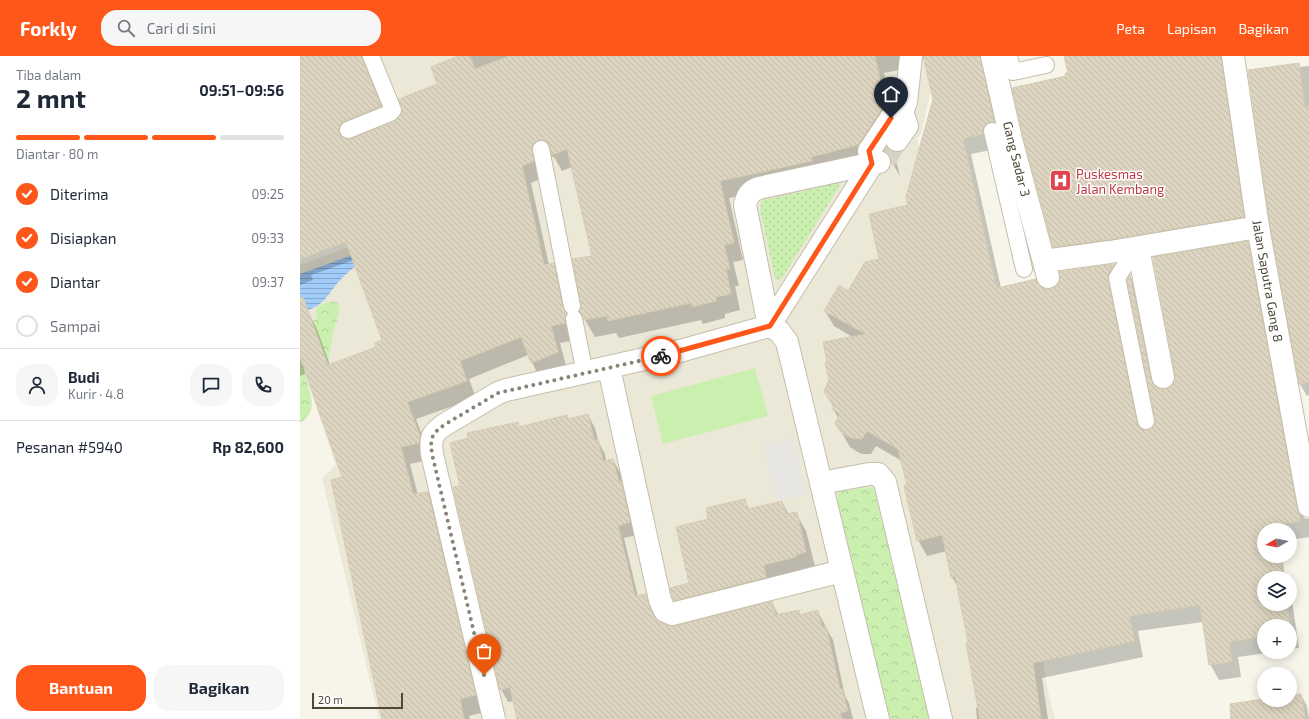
<!DOCTYPE html>
<html lang="id">
<head>
<meta charset="utf-8">
<style>
	body { margin:0; font-family:"Exo 2",sans-serif; background:#f6f6f7; color:#1f2937; height:100vh; display:flex; flex-direction:column; font-size:15px; white-space:nowrap }
	* { box-sizing:border-box; margin:0 }
	p { font-size:13px; color:#747a83 }
	.icon { flex:none; width:22px; height:22px; fill:none; stroke:currentColor; stroke-width:2; stroke-linecap:round; stroke-linejoin:round }
	.map { position:relative; flex:1; overflow:hidden }
	.panel { display:flex; flex-direction:column; background:#fff; width:300px }
	.panel>* { flex:none }
	.needle { width:26px; rotate:260deg }
	.tools { position:absolute; left:957px; top:467px; display:grid; gap:8px }
	.tools a { display:grid; place-items:center; width:40px; height:40px; border-radius:50%; background:#fff; box-shadow:0 2px 10px #0003; font-size:20px }
	.scale { position:absolute; left:12px; bottom:10px; width:91px; box-sizing:border-box; padding-left:4px; border:2px solid #4c4737; border-top:0; font-size:11px; line-height:14px; white-space:nowrap; color:#4c4737; -webkit-text-stroke:3px #fff; paint-order:stroke }
	.pin { position:absolute; display:grid; place-items:center; width:34px; height:34px; color:#fff; margin:-41px -17px; border-radius:50% 50% 50% 0; rotate:-45deg; box-shadow:0 0 4px #0007 }
	.pin .icon { rotate:45deg }
	.courier { position:absolute; display:grid; place-items:center; width:40px; height:40px; margin:-20px; border:3px solid #ff5719; border-radius:50%; background:#fff; color:#222; box-shadow:0 1px 5px #0007 }
	.head em { font-style:normal; font-weight:700 }
	.head div { display:flex; flex-direction:column-reverse }
	.head { display:flex; align-items:center; justify-content:space-between; height:68px; padding:0 16px }
	h1 { font-size:26px; font-weight:700; line-height:30px }
	.bar { display:grid; grid-template-columns:repeat(4,1fr); gap:6px 4px; align-content:center; height:48px; padding:0 16px }
	.bar i { height:5px; border-radius:3px; background:#e0e1e3 }
	.bar .current { background:#ff5719 }
	.bar p { grid-column:span 4 }
	.line { display:flex; align-items:center; gap:10px; padding:0 16px; border-top:1px solid #e0e1e3 }
	.line div { flex:1 }
	.round { display:grid; place-items:center; flex:none; width:42px; height:42px; border-radius:16px; background:#f6f6f7 }
	ol { padding:0 16px; list-style:none }
	li { display:flex; align-items:center; gap:12px; height:44px }
	li p { margin-inline-start:auto }
	li .icon { padding:4px; border-radius:50%; background:#ff5719; color:#fff; stroke-width:4 }
	li:last-child { color:#747a83 }
	li i { width:22px; height:22px; border:2px solid #e0e1e3; border-radius:50% }
	.cta { display:flex; gap:8px; margin-top:auto; padding:8px 16px }
	.cta a { flex:1; height:46px; border-radius:16px; background:#ff5719; color:#fff; font-size:16px; font-weight:700; line-height:46px; text-align:center }
	.cta a+a { background:#f6f6f7; color:#1f2937 }
	header { display:flex; align-items:center; gap:24px; box-sizing:border-box; height:56px; padding:0 20px; background:#ff5719; color:#fff }
	header strong { font-size:19px }
	nav { display:flex; gap:22px; margin-inline-start:auto; font-size:14px }
	.search { width:280px; height:36px; background:#f6f6f7; display:flex; align-items:center; gap:10px; box-sizing:border-box; padding:0 14px; border-radius:16px; color:#747a83; font-size:15px }
	main { display:flex; flex:1; min-height:0 }
	.map>svg:first-child { display:block }
</style>
</head>
<body>
<header>
<strong>Forkly</strong>
<div class="search"><svg class="icon" aria-label="search" viewBox="0 0 24 24"><circle cx="10" cy="10" r="6"/><path d="M15 15l6 6"/></svg>Cari di sini</div>
<nav><a>Peta</a><a>Lapisan</a><a>Bagikan</a></nav>
</header>
<main>
<section class="panel">
<div class="head"><div><h1>2 mnt</h1><p>Tiba dalam</p></div><em>09:51–09:56</em></div>
<div class="bar"><i class="current"></i><i class="current"></i><i class="current"></i><i></i><p>Diantar · 80 m</p></div>
<ol>
<li><svg class="icon" aria-label="check" viewBox="0 0 24 24"><path d="M5 12l5 5 9-10"/></svg>Diterima<p>09:25</p></li>
<li><svg class="icon" aria-label="check" viewBox="0 0 24 24"><path d="M5 12l5 5 9-10"/></svg>Disiapkan<p>09:33</p></li>
<li><svg class="icon" aria-label="check" viewBox="0 0 24 24"><path d="M5 12l5 5 9-10"/></svg>Diantar<p>09:37</p></li>
<li><i></i>Sampai</li>
</ol>
<div class="line" style="height:72px"><a class="round"><svg class="icon" aria-label="person" viewBox="0 0 24 24"><circle cx="12" cy="8" r="4"/><path d="M4 21q1-7 8-7t8 7"/></svg></a><div><b>Budi</b><p>Kurir · 4.8</p></div><a class="round"><svg class="icon" aria-label="chat" viewBox="0 0 24 24"><path d="M4 5h16v11H9l-5 4z"/></svg></a><a class="round"><svg class="icon" aria-label="phone" viewBox="0 0 24 24"><path d="M5 4h4l2 5-3 2q2 4 5 5l2-3 5 2v4C11 20 4 13 5 4z"/></svg></a></div>
<div class="line" style="height:52px"><div>Pesanan #5940</div><b>Rp 82,600</b></div>
<div class="cta"><a>Bantuan</a><a>Bagikan</a></div>
</section>
<div class="map">
<svg width="1009" height="663" viewBox="0 0 1009 663">
	<defs>
		<pattern id="forest-crowns" width="20" height="18" patternUnits="userSpaceOnUse"><rect width="20" height="18" fill="#cbefaf"/><path d="M2 6a3 3 0 1 1 6 0M12 15a3 3 0 1 1 6 0" fill="none" stroke="#b0ce97"/></pattern>
		<pattern id="garden-dots" width="8" height="8" patternUnits="userSpaceOnUse"><rect width="8" height="8" fill="#cbefaf"/><path d="M2 2h.1M6 6h.1" fill="none" stroke="#b0ce97" stroke-width="1.8" stroke-linecap="round"/></pattern>
		<pattern id="water-rules" width="6" height="5" patternUnits="userSpaceOnUse"><rect width="6" height="5" fill="#a1cbf9"/><path d="M0 2.5h6" fill="none" stroke="#85a7ca"/></pattern>
		<pattern id="building-back-hatch" width="6" height="6" patternUnits="userSpaceOnUse"><rect width="6" height="6" fill="#ddd5c1"/><path d="M-1 5l2 2M0 0l6 6M5-1l2 2" fill="none" stroke="#bfb8a6"/></pattern>
	</defs>
	<rect width="100%" height="100%" fill="#f7f5ea"/>
	<!-- residential -->
	<path fill="#ebe8d8" d="M80,0H633L631,34L621,78L617,82L660,253L743,605L747,631L755,663H79L22,422L36,409L0,305V209L143,156L103,52Z"/>
	<!-- grass -->
	<path fill="#cbefaf" d="M455,312L468,360L363,388L351,340Z"/>
	<!-- forest -->
	<path fill="url(#forest-crowns)" d="M31,245L38,247L39,251V257L33,277L26,317L7,315C0,325 26,351 0,367V275L4,268L17,263L16,253L19,250Z
		M567,431L573,432L575,437L631,663H588L537,444L539,436Z"/>
	<!-- garden -->
	<path fill="url(#garden-dots)" d="M538,127L540,129L483,221L481,223L478,224L475,222L474,217L460,154L461,145Z"/>
	<!-- parking -->
	<path fill="#e8e6e2" d="M493,382L507,438L477,445L463,389Z"/>
	<!-- water -->
	<path fill="url(#water-rules)" d="M86,187C72,198 55,209 42,222C29,235 22,256 0,254V218Z"/>
	<!-- shadow -->
	<path fill="#0003" d="M0,0H64L90,68L97,65L138,29L161,0H600V14L584,17L590,45L584,46L590,72L568,106L521,122L429,142L443,204L433,206L439,230H435L440,254L425,258V262L403,268L401,264L319,282L316,277L295,281L285,264L293,200L272,111L262,115L254,101H249L243,122L231,127L249,209L253,208L263,225L274,284L260,287L267,313L241,324L228,299L169,323L176,342L116,363L129,398L128,404L110,408L118,439L127,437L137,454L185,656L169,660L170,663H83L43,422L7,317L0,320V259L8,256L17,273L30,309L77,292L83,285L54,204L11,219L13,224L0,229Z
		M765,0H931L954,180L765,210L754,191L767,20L769,18Z
		M679,1L688,17L703,81L691,94L671,98L701,232L739,231L745,234H751L814,209L823,224L816,240L844,375L853,373L856,369V363L828,224L830,220L839,235L858,334H866L872,331L947,186L957,202L1004,462L1009,463V481L990,484V474H964V500H982L985,522H964V548H990V531L999,592L990,593V570H964V596H973L938,601L941,621L919,624L910,608L903,566L838,575L843,601L742,622L748,663H677L676,652L679,651L669,587L659,533L652,521L647,495L627,500L618,484L608,430L602,405L576,390L571,398H562L556,395L550,391L536,367L539,363L533,353L534,352L525,336L554,282L534,270L525,255L548,236L580,204L609,150Z
		M998,8L1000,11L1009,10V339L1007,340L1000,328Z
		M587,92L597,108L600,120L585,95Z
		M288,359L295,372L299,387L305,398L306,405L313,404L320,416L324,433L328,439L337,479L324,482L338,541L345,539L353,551L356,564L367,571H375L472,547L479,560L498,555L500,560L518,556L533,584L545,640L549,647L553,663H218L214,645L208,646L201,633L217,367L220,372L267,360L269,364Z
		M444,444L450,454L482,446L489,459L496,457L506,475L516,514L385,562L375,544L390,528L410,464Z
		M1001,639L1007,650L1009,663H932L990,644V641Z"/>
	<!-- building -->
	<path fill="url(#building-back-hatch)" stroke="#d6ccb1" d="M0,0H61L81,50L44,65L41,68L39,73V78L42,82L47,83H52L96,64L102,55L99,43L137,28L131,11L158,0H170L175,13L210,0H575L581,28L575,29L581,54L558,89L511,101L512,105L420,125L434,187L424,189L430,213H426L431,238L416,241V245L392,251L391,247L308,265L307,260L284,264L279,256L281,248L272,203L292,200L267,93L252,99L248,87L244,84H239L235,86L232,90V95L234,105L222,110L244,209L254,207L263,252L267,257L265,260V267L251,270L258,296L231,307L221,281L160,305L167,325L107,346L120,380L119,387L101,391L113,438L128,436L176,639L160,643L164,663H82L31,424L42,421L0,301V242L3,241L28,309L76,291L75,287L82,284L46,186L0,203Z
		M623,0H680L694,66H689L685,68L683,73V78L663,83L691,208L697,232L736,223L739,230L745,233H751L757,230L760,225L759,216L815,208L809,217L808,224L837,367L839,371L843,374H848L852,372L855,368V363L827,224L830,219L851,324L854,329L859,333H866L871,330L875,325V319L853,201L948,185L997,452L999,458L1000,465L975,469L976,474H964V500H980L983,522H964V548H987L990,570H964V580L929,586L932,606L909,609L900,549L829,560L835,585L733,607L741,663H680L666,587L668,586L655,520L651,521L642,479L617,485L604,430L607,429L598,393L567,375L562,383L552,382L546,380L540,375L535,367L540,358L532,353L534,350L524,336L529,323L525,307L527,306L523,286L566,278L524,255L539,229L548,235L565,206L579,203L569,158L608,149L606,141L633,43Z
		M764,0H921L944,161L808,184L753,191L723,80L712,32L766,20L765,17H768Z
		M999,7L1005,51L1009,50V326L999,328L970,169L948,14Z
		M288,358L294,384H298L303,405L313,403L319,426L321,425L330,466L318,470L335,540L346,538L349,549L354,561L360,566L368,570H375L472,545L476,559L499,554L500,559L518,554L522,571L526,570L540,633H542L548,655L540,657L542,663H217L210,631L200,634L153,431L160,430L150,387L168,382L167,377L218,366L219,371L267,359L268,363Z
		M445,443L448,453L482,445L486,458L497,456L506,496L496,499V501L464,509L466,521L374,545L370,532L389,527L376,471L408,463L406,452Z
		M1001,638L1005,663H931L930,648L964,643L990,644V640Z"/>
	<g fill="none" stroke-linecap="round" stroke-linejoin="round">
		<!-- street-tunnel -->
		<path stroke="#d5d2c6" stroke-width="22" stroke-dasharray="22 11" stroke-linecap="butt" d="M585,104L597,84"/>
		<defs>
			<path id="lane" d="M709,0L713,16L746,9
				M48,74L90,57L93,54L71,0
				M692,75L724,213
				M241,93L272,250
				M836,192L817,222L846,365
				M274,263L285,317"/>
			<path id="street" d="M692,0L711,83L748,221
				M933,0L958,171L1009,450
				M597,84L607,70L602,56L606,46L611,0
				M838,192L863,321
				M744,205L810,196L958,171
				M309,312L360,544L365,555L372,558L542,515
				M521,427L569,418H578L585,426L641,663
				M194,663L132,398C130,383 131,378 144,369L198,337L206,334L380,295L469,270L572,108L569,95L591,62L602,56
				M578,663L487,286L479,275L469,270L445,149C447,140 450,135 459,132L579,106"/>
		</defs>
		<!-- lane casing -->
		<use href="#lane" stroke="#c4beab" stroke-width="18"/>
		<!-- street casing -->
		<use href="#street" stroke="#c4beab" stroke-width="24"/>
		<!-- lane -->
		<use href="#lane" stroke="#fff" stroke-width="16"/>
		<!-- street -->
		<use href="#street" stroke="#fff" stroke-width="22"/>
	</g>
	<g fill="none" stroke-linecap="round" stroke-linejoin="round">
		<!-- done -->
		<path stroke="#888476" stroke-width="4" stroke-dasharray="0 7.2" d="M184,619L132,398C130,383 131,378 144,369L198,337L361,300"/>
		<!-- route -->
		<path stroke="#ff5719" stroke-width="5" d="M361,300L470,270L572,108L569,95L591,62"/>
	</g>
	<!-- icons -->
	<defs>
		<symbol id="hospital-square" viewBox="-11 -11 22 22"><rect x="-9" y="-9" width="18" height="18" rx="4" fill="#e0444e" stroke="#fff"/><path d="M-5-5h3v3.5h4V-5h3V5h-3V1.5h-4V5h-3Z" fill="#fff"/></symbol>
	</defs>
	<g fill-rule="evenodd">
		<use href="#hospital-square" x="748" y="112" width="25" height="25"/>
	</g>
	<g text-anchor="middle" stroke-width="3" stroke-linejoin="round" paint-order="stroke">
		<!-- street labels -->
		<g font-size="13" fill="#4c4737" stroke="#fff">
			<text transform="translate(717 103) rotate(76)" y="5">Gang Sadar 3</text>
			<text transform="translate(968 225) rotate(80)" y="5">Jalan Saputra Gang 8</text>
		</g>
		<!-- health labels -->
		<g font-size="13" fill="#be3a42" stroke="#fff" text-anchor="start">
			<text x="776" y="123">Puskesmas<tspan x="776" dy="15">Jalan Kembang</tspan></text>
		</g>
	</g>
</svg>
<div class="tools">
<a><svg class="needle" viewBox="-14 -14 28 28"><path d="M0-13l5 13h-10z" fill="#e53935"/><path d="M0 13l5-13h-10z" fill="#747a83"/></svg></a>
<a><svg class="icon" aria-label="layers" viewBox="0 0 24 24"><path d="M12 4l9 5-9 5-9-5zM3 14l9 5 9-5"/></svg></a>
<a>+</a>
<a>−</a>
</div>
<div class="scale">20 m</div>
<div class="pin" style="left:184px;top:619px;background:#ea580c"><svg class="icon" aria-label="bag" viewBox="0 0 24 24"><path d="M5 8h14l-1 12H6zM9 8a3 3 0 0 1 6 0"/></svg></div>
<div class="pin" style="left:591px;top:62px;background:#1f2937"><svg class="icon" aria-label="home" viewBox="0 0 24 24"><path d="M3 11l9-7 9 7M6 9v11h12V9"/></svg></div>
<div class="courier" style="left:361px;top:300px"><svg class="icon" aria-label="bike" viewBox="0 0 24 24"><circle cx="6" cy="16" r="4"/><circle cx="18" cy="16" r="4"/><path d="M6 16l4-8h5l3 8M10 8l3 8H6M13 5h3"/></svg></div>
</div>
</main>
</body>
</html>
